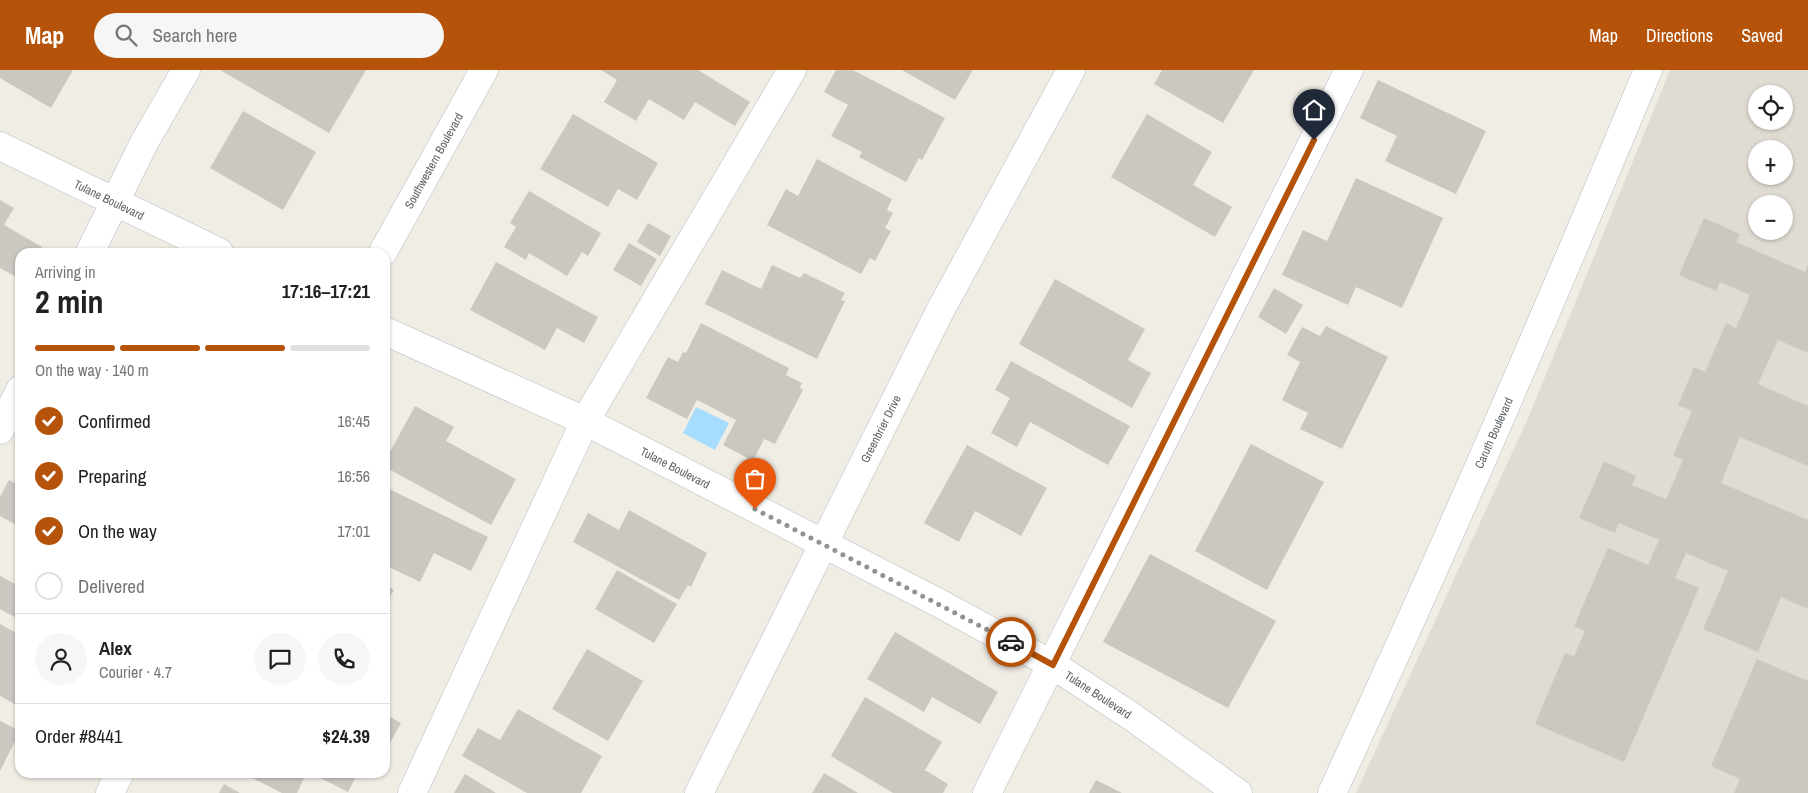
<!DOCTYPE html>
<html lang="en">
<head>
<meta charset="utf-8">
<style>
	body { margin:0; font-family:"Archivo Narrow",sans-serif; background:#f6f6f6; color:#222; height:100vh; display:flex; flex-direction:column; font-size:19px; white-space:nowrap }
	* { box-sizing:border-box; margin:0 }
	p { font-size:16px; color:#767676 }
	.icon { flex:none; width:28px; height:28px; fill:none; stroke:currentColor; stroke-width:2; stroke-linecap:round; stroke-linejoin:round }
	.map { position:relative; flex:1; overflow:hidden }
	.drawer { position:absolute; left:15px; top:178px; width:375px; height:530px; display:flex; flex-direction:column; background:#fff; border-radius:15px; box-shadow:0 1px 4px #0004 }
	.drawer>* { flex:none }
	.controls { position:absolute; left:1748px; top:15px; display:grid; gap:10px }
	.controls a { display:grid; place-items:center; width:45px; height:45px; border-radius:50%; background:#fff; box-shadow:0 1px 4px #0004; font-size:25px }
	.pin { position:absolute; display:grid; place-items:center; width:42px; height:42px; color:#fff; margin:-51px -21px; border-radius:50% 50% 50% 0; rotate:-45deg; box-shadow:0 0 5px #0007 }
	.pin .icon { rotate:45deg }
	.courier { position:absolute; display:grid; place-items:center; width:50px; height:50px; margin:-25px; border:4px solid #b45309; border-radius:50%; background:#fff; color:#222; box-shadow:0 1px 6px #0007 }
	.summary em { font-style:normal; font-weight:700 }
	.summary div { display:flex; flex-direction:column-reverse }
	.summary { display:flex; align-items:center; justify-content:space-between; height:85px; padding:0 20px }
	h1 { font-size:32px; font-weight:700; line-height:38px }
	.bar { display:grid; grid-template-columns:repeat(4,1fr); gap:8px 5px; align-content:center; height:60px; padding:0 20px }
	.bar i { height:6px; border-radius:4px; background:#e0e0e0 }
	.bar .on { background:#b45309 }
	.bar p { grid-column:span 4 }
	.line { display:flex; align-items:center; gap:12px; padding:0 20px; border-top:1px solid #e0e0e0 }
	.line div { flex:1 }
	.round { display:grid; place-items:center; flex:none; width:52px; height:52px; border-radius:26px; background:#f6f6f6 }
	ol { padding:0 20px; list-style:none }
	li { display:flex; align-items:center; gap:15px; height:55px }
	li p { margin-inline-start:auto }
	li .icon { padding:5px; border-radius:50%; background:#b45309; color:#fff; stroke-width:4 }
	li:last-child { color:#767676 }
	li i { width:28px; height:28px; border:2px solid #e0e0e0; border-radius:50% }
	header { display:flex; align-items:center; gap:30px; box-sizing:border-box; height:70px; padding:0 25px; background:#b45309; color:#fff }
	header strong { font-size:24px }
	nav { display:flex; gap:28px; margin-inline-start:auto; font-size:18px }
	.search { width:350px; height:45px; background:#f6f6f6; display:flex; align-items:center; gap:12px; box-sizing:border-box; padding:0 18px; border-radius:28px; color:#767676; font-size:19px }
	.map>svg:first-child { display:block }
</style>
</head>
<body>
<header>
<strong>Map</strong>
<div class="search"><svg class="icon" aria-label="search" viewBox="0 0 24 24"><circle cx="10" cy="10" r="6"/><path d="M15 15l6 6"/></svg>Search here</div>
<nav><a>Map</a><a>Directions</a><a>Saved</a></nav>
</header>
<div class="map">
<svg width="1808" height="723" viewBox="0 0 1808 723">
	<rect width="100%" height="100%" fill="#f0ede5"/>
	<!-- education -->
	<path fill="#e0dcd3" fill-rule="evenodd" d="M1670,0H1808V723H1356L1529,346ZM1756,24H1784V51H1756ZM1756,79H1784V106H1756ZM1756,134H1784V161H1756Z"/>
	<!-- water -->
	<path fill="#a6ddff" d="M696,337L729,353L715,380L683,363Z"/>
	<!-- building -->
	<path fill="#cbc8c2" d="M0,0H73L51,38L0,8Z
		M220,0H366L329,63Z
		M601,0H698L750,32L735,56L695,32L684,50L649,29L636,51L604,32L617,10Z
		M836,0H853L945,48L922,90L919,88L906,112L859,87L862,82L831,66L848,35L824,22Z
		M902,0H973L955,30Z
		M1162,0H1254L1223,53L1154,14Z
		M1378,10L1486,61L1456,124L1385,91L1397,66L1360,48Z
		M243,41L316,82L283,140L210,98Z
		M573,44L658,93L637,130L618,119L608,137L540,99Z
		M1147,44L1212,82L1193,115L1232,137L1215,167L1111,107Z
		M817,89L892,129L887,140L893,143L885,158L891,161L875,191L870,188L861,204L767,155L786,119L798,126Z
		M1356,108L1443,148L1402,238L1356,217L1348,235L1282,205L1303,160L1327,171Z
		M529,121L601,163L588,186L582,182L567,206L529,183L526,190L504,177L516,157L510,153Z
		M0,130L14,138L4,155L42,177L39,182H20V209L0,198Z
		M1704,148L1740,164L1736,172L1805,202L1808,194V283L1778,270L1758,314L1808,336V396L1740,367L1721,413L1808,450V539L1781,527L1758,582L1703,559L1728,501L1686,483L1675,508L1699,518L1624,692L1535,654L1565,583L1574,586L1585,561L1574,556L1608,478L1648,495L1659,470L1619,453L1615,463L1579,448L1604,391L1636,406L1632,415L1666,429L1683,390L1673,386L1692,341L1678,335L1694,297L1705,302L1726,253L1736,258L1750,225L1720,212L1716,221L1679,205Z
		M648,153L671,166L660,186L637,172Z
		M629,173L657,189L641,216L613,200Z
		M496,192L598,247L584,273L557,258L545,280L470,240Z
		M772,195L800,208L804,203L845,223L841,230L845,231L817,289L705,234L722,200L761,219Z
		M1055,209L1145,259L1128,290L1151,303L1132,338L1019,274Z
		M1274,218L1303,235L1286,264L1258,247Z
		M701,253L789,298L786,305L802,313L800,318L803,320L775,374L764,369L753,391L723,375L736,350L697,330L687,349L646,328L668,287L678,292L683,282L686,283Z
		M1326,256L1388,287L1342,379L1300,359L1308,343L1282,330L1300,292L1287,285L1302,257L1320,266Z
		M1011,291L1130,356L1108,395L1030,352L1017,377L991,363L1010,328L995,320Z
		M415,336L454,357L446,371L516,409L491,455L385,397V391Z
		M1251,374L1324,412L1267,520L1195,481Z
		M967,375L1047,418L1021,466L975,441L959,472L924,453Z
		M9,410L20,416V457L0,446V427Z
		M385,417L488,467L471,501L434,483L420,512L385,495Z
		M629,440L707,483L691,517L688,515L679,530L573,472L588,443L619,460Z
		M1150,484L1276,551L1228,638L1103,572Z
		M617,500L677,534L654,573L595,539Z
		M20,505V550L0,539V506L15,514Z
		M385,515L394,520L385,535Z
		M0,554L20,565V637L0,626Z
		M895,562L998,622L980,654L932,627L924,642L867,609Z
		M587,579L643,611L608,671L552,639Z
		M1757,589L1808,611V723H1734L1740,709L1711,696Z
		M865,627L942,672L925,700L948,714L943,723H893L831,686Z
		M518,639L602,686L581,723H527L462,686L478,658L500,670Z
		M385,644L401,653L385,682Z
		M0,651L20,661L0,701Z
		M241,702H307L297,723H282Z
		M309,702H358L348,722Z
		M824,703L858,723H812Z
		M465,704L496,723H454Z
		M1096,710L1122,723H1089Z
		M224,714L240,723H219Z"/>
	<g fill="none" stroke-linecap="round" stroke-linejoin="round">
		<defs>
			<path id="minor" d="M0,76L219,182
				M90,182L145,71L186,0
				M383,182L484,0
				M385,261L585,351L937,532L1053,595L1131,646L1238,723
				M0,360L20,320
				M110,723L120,702
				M412,723L585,351L792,0
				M699,723L940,241L1071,0
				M987,723L1349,0
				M1332,723C1443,484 1547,243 1648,0"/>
		</defs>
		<!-- minor casing -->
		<use href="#minor" stroke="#b8bbc0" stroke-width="29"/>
		<!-- minor -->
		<use href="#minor" stroke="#fff" stroke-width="28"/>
	</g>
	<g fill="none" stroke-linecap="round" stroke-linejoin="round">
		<!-- done -->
		<path stroke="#909392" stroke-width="5" stroke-dasharray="0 9" d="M755,439L1011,572"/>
		<!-- route -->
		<path stroke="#b45309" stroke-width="6" d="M1011,572L1053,595L1314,70"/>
	</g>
	<g text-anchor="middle" stroke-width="5" stroke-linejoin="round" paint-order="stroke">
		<!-- street labels -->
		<g font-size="12" fill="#5d6266" stroke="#fff">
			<text transform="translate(434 91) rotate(-61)" y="4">Southwestern Boulevard</text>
			<text transform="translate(109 130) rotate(26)" y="4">Tulane Boulevard</text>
			<text transform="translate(881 359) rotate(-63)" y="4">Greenbrier Drive</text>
			<text transform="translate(1494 363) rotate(-66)" y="4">Caruth Boulevard</text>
			<text transform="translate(675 398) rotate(27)" y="4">Tulane Boulevard</text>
			<text transform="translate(1098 625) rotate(33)" y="4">Tulane Boulevard</text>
		</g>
	</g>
</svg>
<div class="controls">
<a><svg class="icon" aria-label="locate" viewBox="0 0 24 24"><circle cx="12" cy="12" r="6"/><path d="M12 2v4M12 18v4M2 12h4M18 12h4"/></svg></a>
<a>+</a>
<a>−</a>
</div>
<div class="pin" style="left:755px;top:439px;background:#ea580c"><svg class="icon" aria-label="bag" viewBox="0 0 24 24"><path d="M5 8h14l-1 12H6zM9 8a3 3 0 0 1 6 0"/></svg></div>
<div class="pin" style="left:1314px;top:70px;background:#1f2937"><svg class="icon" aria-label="home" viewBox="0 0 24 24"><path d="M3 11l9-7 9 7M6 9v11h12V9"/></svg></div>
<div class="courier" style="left:1011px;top:572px"><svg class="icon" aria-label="car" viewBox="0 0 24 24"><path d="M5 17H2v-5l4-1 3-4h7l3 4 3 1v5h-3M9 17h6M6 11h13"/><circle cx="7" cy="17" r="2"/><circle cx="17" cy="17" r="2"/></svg></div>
<section class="drawer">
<div class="summary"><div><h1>2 min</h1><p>Arriving in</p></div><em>17:16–17:21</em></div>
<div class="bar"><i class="on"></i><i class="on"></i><i class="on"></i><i></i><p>On the way · 140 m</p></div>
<ol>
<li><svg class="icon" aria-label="check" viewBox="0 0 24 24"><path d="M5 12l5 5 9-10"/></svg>Confirmed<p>16:45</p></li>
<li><svg class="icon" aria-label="check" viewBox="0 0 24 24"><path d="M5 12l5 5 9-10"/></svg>Preparing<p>16:56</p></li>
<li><svg class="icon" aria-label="check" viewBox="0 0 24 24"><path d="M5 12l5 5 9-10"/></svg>On the way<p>17:01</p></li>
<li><i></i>Delivered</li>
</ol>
<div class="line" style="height:90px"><a class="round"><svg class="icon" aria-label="person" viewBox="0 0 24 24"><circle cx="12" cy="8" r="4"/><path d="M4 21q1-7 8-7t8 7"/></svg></a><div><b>Alex</b><p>Courier · 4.7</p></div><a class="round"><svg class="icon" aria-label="chat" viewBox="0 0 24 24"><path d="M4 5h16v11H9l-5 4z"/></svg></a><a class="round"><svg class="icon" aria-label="phone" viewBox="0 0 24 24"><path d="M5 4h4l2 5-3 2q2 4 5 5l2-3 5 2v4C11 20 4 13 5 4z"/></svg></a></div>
<div class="line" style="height:65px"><div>Order #8441</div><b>$24.39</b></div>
</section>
</div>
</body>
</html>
